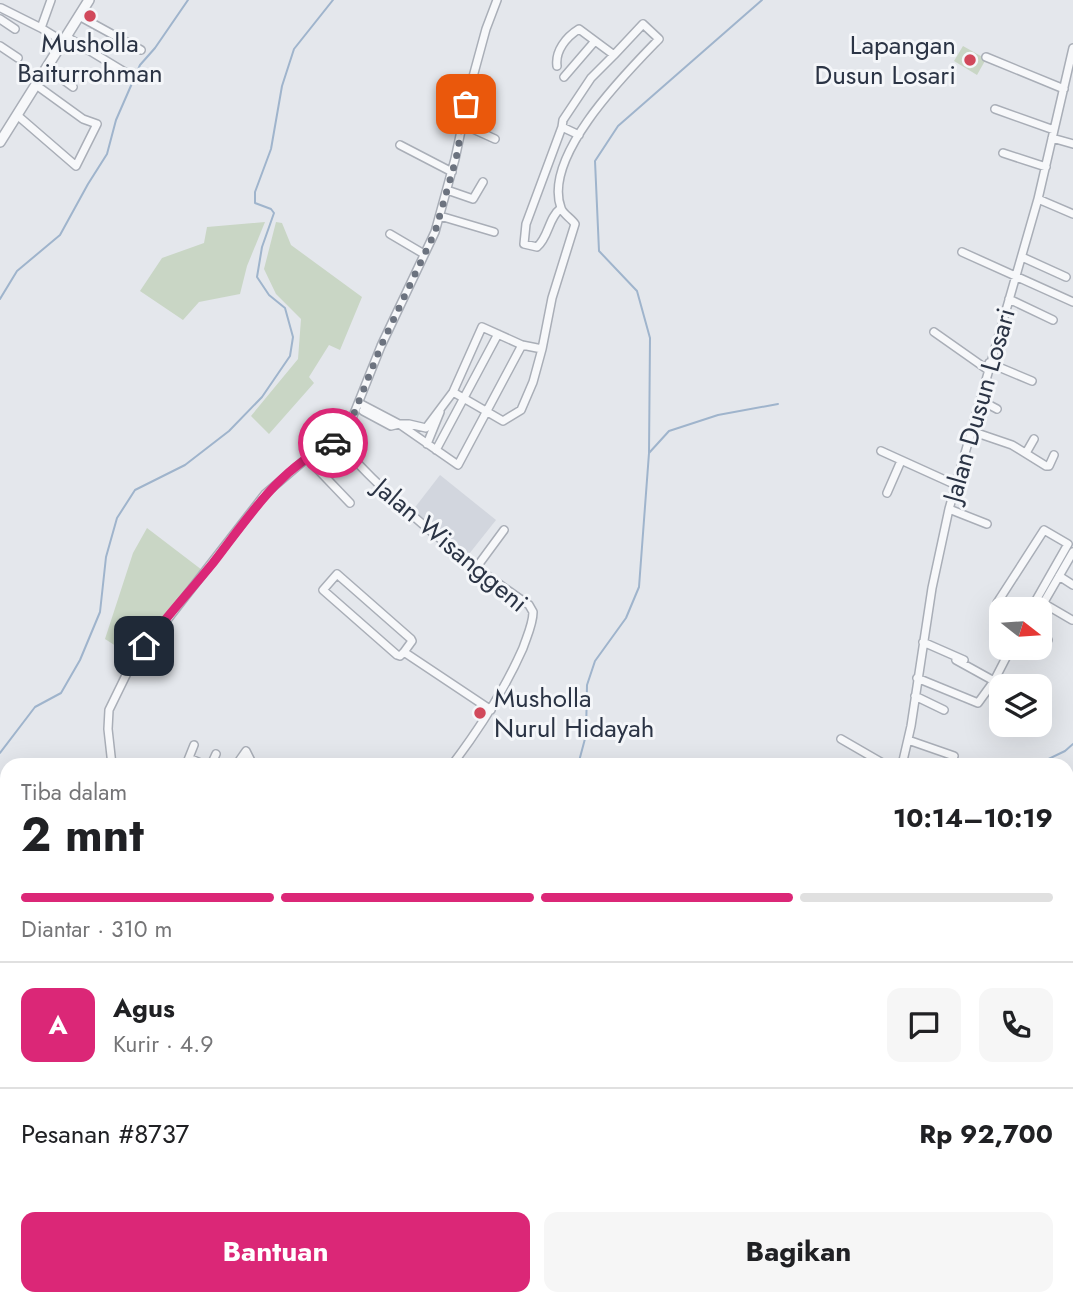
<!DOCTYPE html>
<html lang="id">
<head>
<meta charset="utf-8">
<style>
	body { margin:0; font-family:Jost,sans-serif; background:#f6f6f6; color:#202124; height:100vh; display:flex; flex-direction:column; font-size:26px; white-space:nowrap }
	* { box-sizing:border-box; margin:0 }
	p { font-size:23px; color:#757577 }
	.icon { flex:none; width:38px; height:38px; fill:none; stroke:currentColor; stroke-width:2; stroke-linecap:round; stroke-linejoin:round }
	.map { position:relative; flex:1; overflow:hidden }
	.side { position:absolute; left:0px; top:758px; width:1074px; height:548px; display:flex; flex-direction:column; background:#fff; border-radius:21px 21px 0 0; box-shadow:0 7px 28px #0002 }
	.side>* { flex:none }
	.needle { width:46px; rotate:107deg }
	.fabs { position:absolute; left:989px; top:597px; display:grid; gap:14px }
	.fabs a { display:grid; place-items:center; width:63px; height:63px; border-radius:14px; background:#fff; box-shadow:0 7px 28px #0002; font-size:35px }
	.pin { position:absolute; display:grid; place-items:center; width:60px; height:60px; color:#fff; margin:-30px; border-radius:14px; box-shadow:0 4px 10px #0006 }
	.courier { position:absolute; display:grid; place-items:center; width:70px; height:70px; margin:-35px; border:5px solid #db2777; border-radius:50%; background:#fff; color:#222; box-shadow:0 2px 9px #0007 }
	.head em { font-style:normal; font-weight:700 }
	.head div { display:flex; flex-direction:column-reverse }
	.head { display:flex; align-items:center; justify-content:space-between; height:119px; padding:0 21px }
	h1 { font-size:46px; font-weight:700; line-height:52px }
	.bar { display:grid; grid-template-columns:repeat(4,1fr); gap:10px 7px; align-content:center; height:84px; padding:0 21px }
	.bar i { height:9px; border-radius:5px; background:#e0e0e0 }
	.bar .on { background:#db2777 }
	.bar p { grid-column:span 4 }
	.line { display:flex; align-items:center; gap:18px; padding:0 21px; border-top:2px solid #e0e0e0 }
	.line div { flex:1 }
	.round { display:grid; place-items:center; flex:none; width:74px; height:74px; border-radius:14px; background:#f6f6f6 }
	.action { display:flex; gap:14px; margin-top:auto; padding:14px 21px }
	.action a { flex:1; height:80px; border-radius:14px; background:#db2777; color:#fff; font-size:28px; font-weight:700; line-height:80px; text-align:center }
	.action a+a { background:#f6f6f6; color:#202124 }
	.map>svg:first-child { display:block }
</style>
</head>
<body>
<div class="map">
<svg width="1073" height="1304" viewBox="0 0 1073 1304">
	<rect width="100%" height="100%" fill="#e4e7ec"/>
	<!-- built -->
	<path fill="#d2d6de" d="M440,475L496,520L469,554L413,510Z"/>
	<!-- green -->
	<path fill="#c9d6c5" d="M963,46L986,59L977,75L954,61Z
		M265,222L247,266L240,294L199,302L183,320L140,291L162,258L204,243L207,227Z
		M276,222L282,223L291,245L362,297L340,350L329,345L309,377L314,383L269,434L251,416L298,359L301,319L276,294L264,269Z
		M147,528L202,570L133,657L105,639L133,553Z
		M102,1299V1298L163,1299L160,1304H101Z
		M968,1299H1050L1047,1304H975Z"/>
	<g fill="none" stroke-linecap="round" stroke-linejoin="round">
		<!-- stream -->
		<path stroke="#9fb4cc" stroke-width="2" d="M0,299L17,271L60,235L88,184L107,154L116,120L140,65L155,48L188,0
			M649,453L650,338L637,291L599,251L595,161L618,126L762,0
			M0,753L35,707L61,693L80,660L100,612L106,557L117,518L135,490L185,465L229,431L262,397L290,356L293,337L285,308L269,295L257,277L262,247L274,213L271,209L255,203V192L271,149L282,86L294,49L333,0
			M578,765L586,735L587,685L595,661L626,618L639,587L649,453L669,431L718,415L778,404
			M1036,765L1065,751L1073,744
			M0,1119L7,1123
			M76,1304L77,1298
			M228,1304L232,1298
			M924,1304L925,1298"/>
		<defs>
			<path id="minor" d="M51,0L41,28L64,42
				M1,8L41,28
				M79,16L141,50
				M0,19L15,29
				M67,37L128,74
				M0,46L18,58
				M986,57L1064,89
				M47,68L73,87
				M564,77L595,41
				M995,109L1054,130
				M17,115L76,166L97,124L83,119L36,85
				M462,124L495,139
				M579,135L562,127L563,120L591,78L614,55
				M1052,138L1073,144
				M400,145L452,172
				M1003,153L1046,167
				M447,190L473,199L483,182
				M1038,199L1073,214
				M561,208C548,218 549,237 537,247L524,244L526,224L562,127
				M440,216L494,232
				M390,234L424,254
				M962,252L1073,302
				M1022,257L1066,277
				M1009,299L1053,320
				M934,332L988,370
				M542,349L552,298L575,224C571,218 563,214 561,208C542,156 627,72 659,39L643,24L614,55L579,29C566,37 555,51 557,66
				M989,363L1032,381
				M980,400L997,409
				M359,403L399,424H409L426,428L453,392L482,327L522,345L542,349L533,382L521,410L503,421L453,392
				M363,411L391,426L399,424L458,465L522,345
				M971,431L1012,445L1046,466H1049L1054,455
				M337,441C393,504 460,558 529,605L533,612C533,624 527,636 523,648C504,691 480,728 452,765
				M427,444L440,412
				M436,450L498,334
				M881,451L956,485
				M1026,453L1034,439
				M307,458L350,503
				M887,493L901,461
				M949,509L987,524
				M476,568L504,530
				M1059,576L1073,585
				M1043,603L1072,620
				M1040,609L1073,552
				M1001,610L997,603L1044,530L1068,544L1031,609
				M1040,634L1048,640
				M923,642L964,660
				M404,652L400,656L397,655L323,590L337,574L411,639L412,641L404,652L491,710
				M917,678L978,703L994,681L956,660
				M994,681L1011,648
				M915,696L944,710
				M841,739L886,765
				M908,740L954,756
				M189,758L205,765
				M239,761L246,751L253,765
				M112,765L108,729L109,710L129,669L265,494L306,459L337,441L353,416L381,346L435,232L455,159L471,84L486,29L497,0
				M186,765L194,745
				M211,765L216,754
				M902,765L911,726L932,588L949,509L1038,199L1073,48
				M0,1079L7,1063
				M700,1298L708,1304
				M738,1298L745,1304
				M165,1304L167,1298
				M620,1304L622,1298
				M792,1304L796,1298"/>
			<path id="tertiary" d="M0,142L89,0"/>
			<path id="secondary" d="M0,1246L7,1256
				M32,1298L35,1304"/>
		</defs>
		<!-- minor casing -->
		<use href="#minor" stroke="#a9aeb7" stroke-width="10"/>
		<!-- tertiary casing -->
		<use href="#tertiary" stroke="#a9aeb7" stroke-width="12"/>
		<!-- secondary casing -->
		<use href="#secondary" stroke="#a9aeb7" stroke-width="13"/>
		<!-- minor -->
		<use href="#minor" stroke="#f7f8fa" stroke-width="7"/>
		<!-- tertiary -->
		<use href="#tertiary" stroke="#f7f8fa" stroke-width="9"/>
		<!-- secondary -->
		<use href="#secondary" stroke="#fff" stroke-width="10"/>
	</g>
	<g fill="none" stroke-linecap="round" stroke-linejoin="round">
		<!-- done -->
		<path stroke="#6c737f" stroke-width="7" stroke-dasharray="0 12.6" d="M333,443L342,435L353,416L381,346L435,232L456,159L466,104"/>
		<!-- route -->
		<path stroke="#db2777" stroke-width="9" d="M144,646C166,618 190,591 213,563C248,518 279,468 333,443"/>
	</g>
	<!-- markers -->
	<g fill="#d1495b" stroke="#f4f6f9" stroke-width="2.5">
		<circle cx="90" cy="16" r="7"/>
		<circle cx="970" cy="60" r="7"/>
		<circle cx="480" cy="713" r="7"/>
	</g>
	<g text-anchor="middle" stroke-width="6" stroke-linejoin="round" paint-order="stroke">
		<!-- poi labels -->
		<g font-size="26" fill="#2b3445" stroke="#f4f6f9">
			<text x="90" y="52">Musholla<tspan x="90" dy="30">Baiturrohman</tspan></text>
			<text x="956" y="54" text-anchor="end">Lapangan<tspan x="956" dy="30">Dusun Losari</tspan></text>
			<text x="494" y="707" text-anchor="start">Musholla<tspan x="494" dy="30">Nurul Hidayah</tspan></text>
		</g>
		<!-- street labels -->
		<g font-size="26" fill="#2b3445" stroke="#f4f6f9">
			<text transform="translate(979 405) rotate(-74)" y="9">Jalan Dusun Losari</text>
			<text transform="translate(451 545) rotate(40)" y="9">Jalan Wisanggeni</text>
		</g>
	</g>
</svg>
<div class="fabs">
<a><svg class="needle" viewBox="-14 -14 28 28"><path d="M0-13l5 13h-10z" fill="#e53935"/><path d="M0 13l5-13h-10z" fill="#757577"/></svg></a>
<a><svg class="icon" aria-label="layers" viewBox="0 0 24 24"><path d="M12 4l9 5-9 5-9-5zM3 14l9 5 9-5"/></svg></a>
</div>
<div class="pin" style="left:466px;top:104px;background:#ea580c"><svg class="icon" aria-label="bag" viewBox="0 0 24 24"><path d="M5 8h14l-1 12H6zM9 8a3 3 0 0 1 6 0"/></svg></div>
<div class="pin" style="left:144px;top:646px;background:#1f2937"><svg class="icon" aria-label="home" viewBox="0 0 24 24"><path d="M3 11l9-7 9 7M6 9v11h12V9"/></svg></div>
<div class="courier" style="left:333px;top:443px"><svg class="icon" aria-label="car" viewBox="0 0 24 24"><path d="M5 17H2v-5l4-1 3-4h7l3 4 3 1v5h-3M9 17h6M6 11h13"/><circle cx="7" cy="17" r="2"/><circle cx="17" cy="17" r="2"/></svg></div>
<section class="side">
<div class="head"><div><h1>2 mnt</h1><p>Tiba dalam</p></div><em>10:14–10:19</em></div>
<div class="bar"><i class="on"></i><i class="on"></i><i class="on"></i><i></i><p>Diantar · 310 m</p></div>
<div class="line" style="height:126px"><b class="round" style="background:#db2777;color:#fff">A</b><div><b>Agus</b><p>Kurir · 4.9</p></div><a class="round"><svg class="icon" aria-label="chat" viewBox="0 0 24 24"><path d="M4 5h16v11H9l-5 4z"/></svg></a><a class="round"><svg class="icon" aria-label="phone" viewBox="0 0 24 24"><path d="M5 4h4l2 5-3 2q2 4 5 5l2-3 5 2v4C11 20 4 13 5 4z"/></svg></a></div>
<div class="line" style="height:91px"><div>Pesanan #8737</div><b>Rp 92,700</b></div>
<div class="action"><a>Bantuan</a><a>Bagikan</a></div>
</section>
</div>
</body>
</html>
